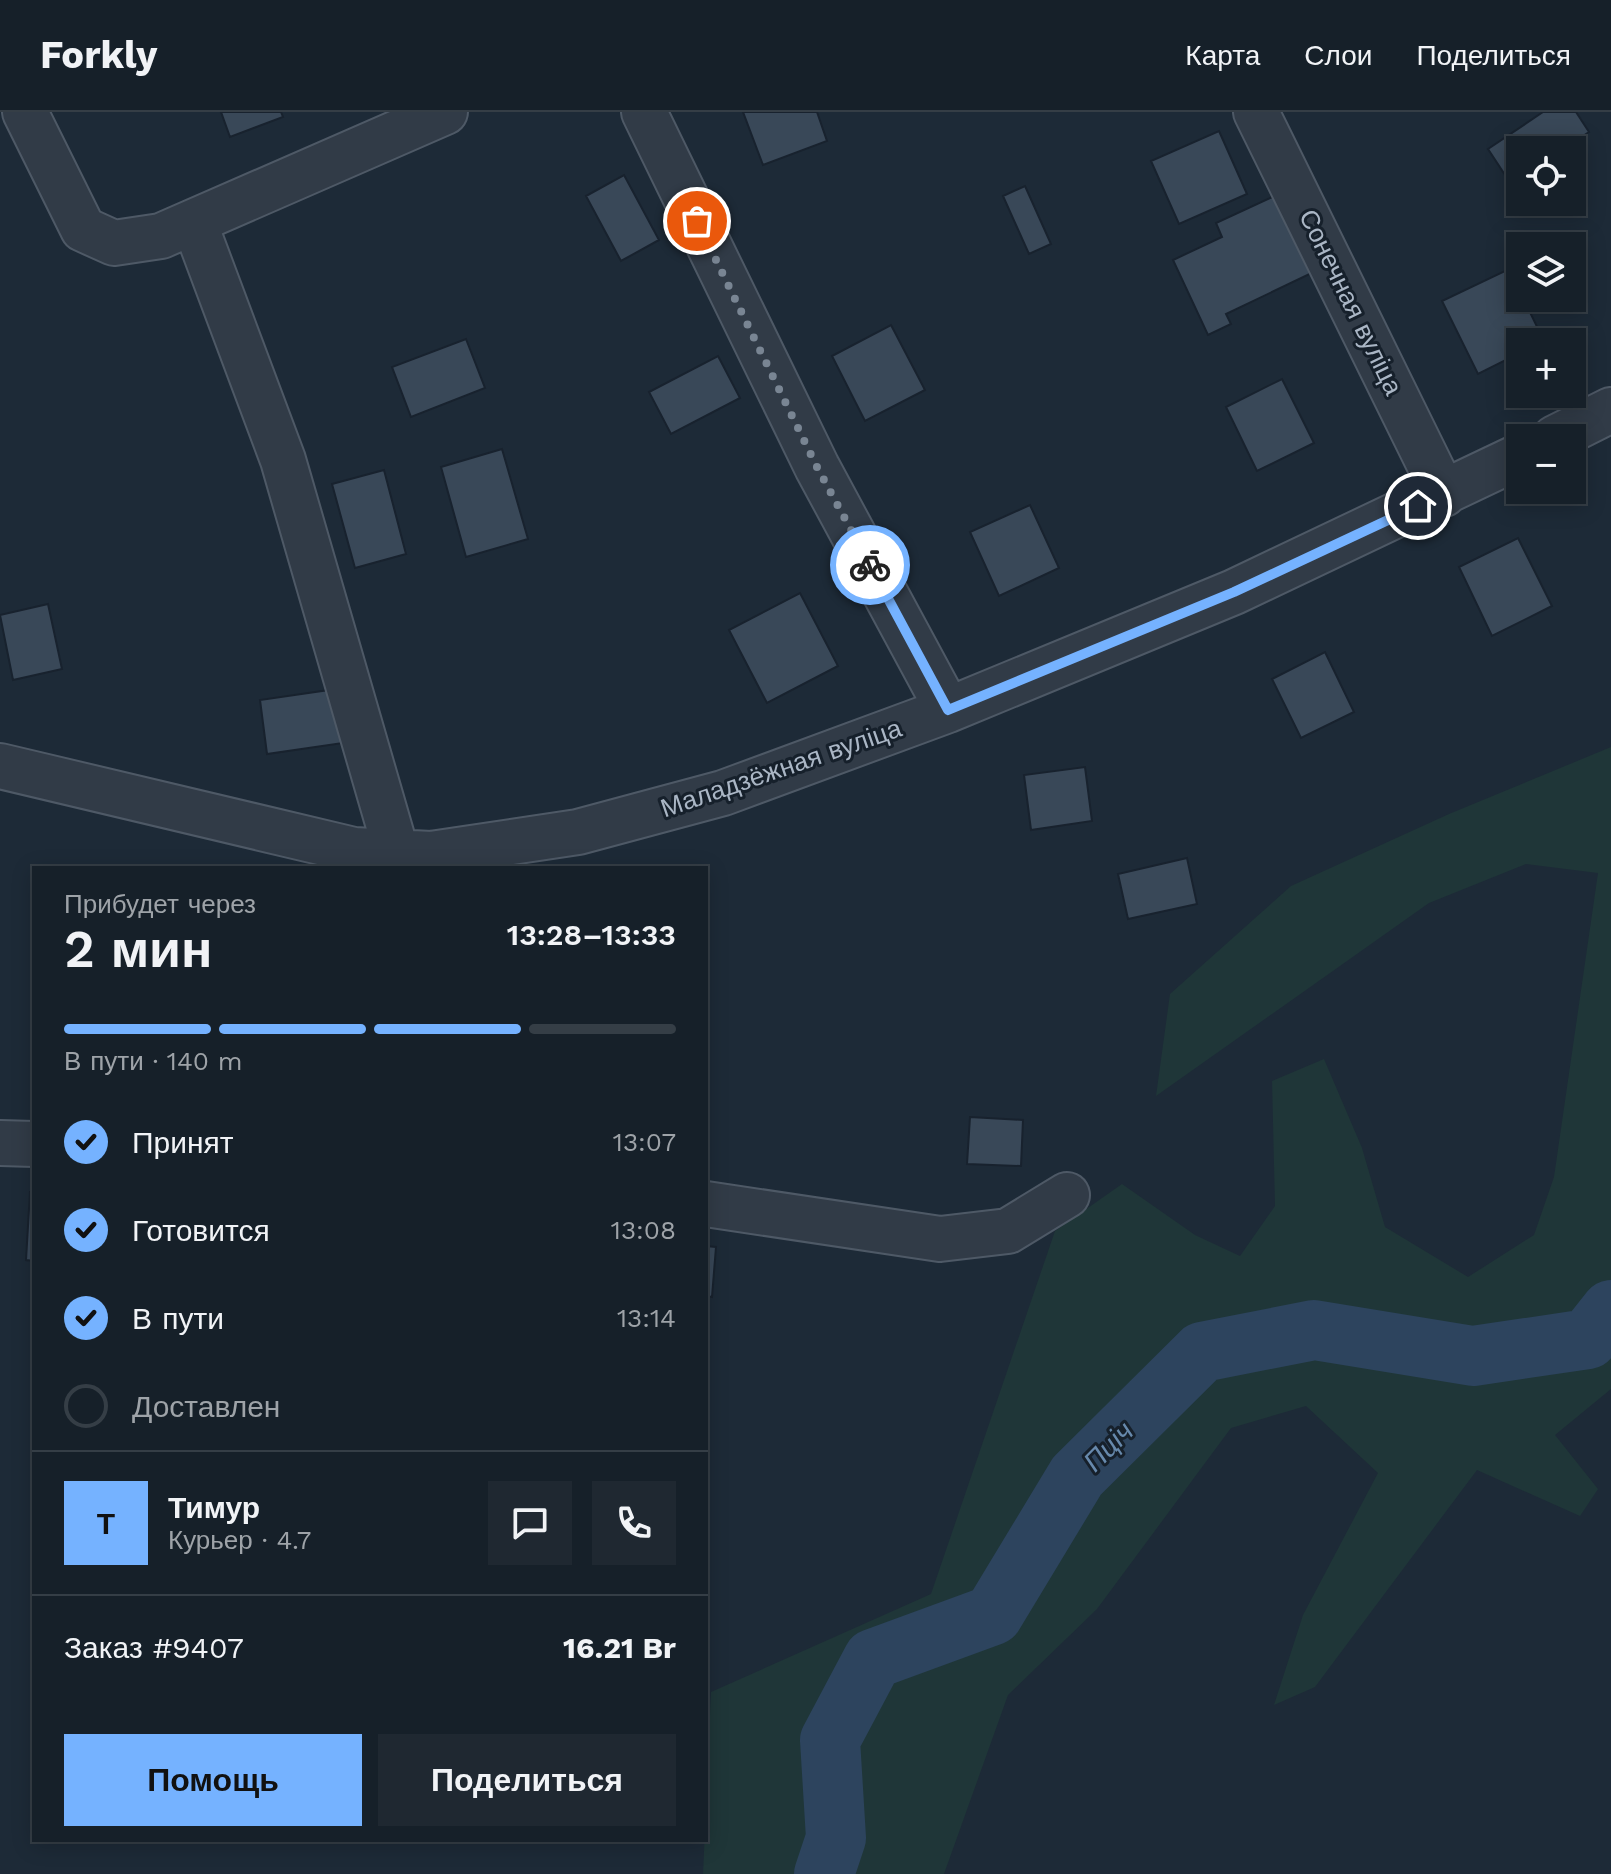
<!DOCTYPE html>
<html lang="ru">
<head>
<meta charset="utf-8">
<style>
	body { margin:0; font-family:"Work Sans",sans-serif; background:#1f2831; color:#f1f3f6; height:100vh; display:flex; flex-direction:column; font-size:30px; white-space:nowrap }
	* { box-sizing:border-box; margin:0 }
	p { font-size:26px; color:#9ea3a8 }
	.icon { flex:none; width:44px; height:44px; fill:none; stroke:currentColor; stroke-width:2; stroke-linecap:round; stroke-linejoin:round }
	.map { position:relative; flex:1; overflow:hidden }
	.panel { position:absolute; left:32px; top:754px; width:676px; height:976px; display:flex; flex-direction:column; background:#162029; border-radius:0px; box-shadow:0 4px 20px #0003,0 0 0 2px #353e46 }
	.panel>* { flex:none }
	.controls { position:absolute; left:1506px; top:24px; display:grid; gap:16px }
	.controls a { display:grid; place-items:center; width:80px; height:80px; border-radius:0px; background:#162029; box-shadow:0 4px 20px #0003,0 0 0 2px #353e46; font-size:40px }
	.pin { position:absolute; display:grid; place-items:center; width:68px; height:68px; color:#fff; margin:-34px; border:4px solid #fff; border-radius:50%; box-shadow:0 2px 8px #0007 }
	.courier { position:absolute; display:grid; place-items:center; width:80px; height:80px; margin:-40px; border:6px solid #75b2ff; border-radius:50%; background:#fff; color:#222; box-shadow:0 2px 10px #0007 }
	.summary em { font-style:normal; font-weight:600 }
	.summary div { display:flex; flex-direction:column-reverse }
	.summary { display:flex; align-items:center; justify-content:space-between; height:136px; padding:0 32px }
	h1 { font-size:52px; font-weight:600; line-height:60px }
	.bar { display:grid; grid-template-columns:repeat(4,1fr); gap:12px 8px; align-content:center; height:96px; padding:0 32px }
	.bar i { height:10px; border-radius:6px; background:#353e46 }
	.bar .active { background:#75b2ff }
	.bar p { grid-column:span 4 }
	.line { display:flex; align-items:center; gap:20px; padding:0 32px; border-top:2px solid #353e46 }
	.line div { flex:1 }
	.round { display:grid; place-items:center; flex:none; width:84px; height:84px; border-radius:0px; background:#1f2831 }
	ol { padding:0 32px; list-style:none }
	li { display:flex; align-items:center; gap:24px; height:88px }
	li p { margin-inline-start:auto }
	li .icon { padding:8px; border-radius:50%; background:#75b2ff; color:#111; stroke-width:4 }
	li:last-child { color:#9ea3a8 }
	li i { width:44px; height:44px; border:4px solid #353e46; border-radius:50% }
	.cta { display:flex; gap:16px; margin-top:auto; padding:16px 32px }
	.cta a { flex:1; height:92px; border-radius:0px; background:#75b2ff; color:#111; font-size:32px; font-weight:600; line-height:92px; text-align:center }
	.cta a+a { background:#1f2831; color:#f1f3f6 }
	header { display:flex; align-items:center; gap:48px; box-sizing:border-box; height:112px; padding:0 40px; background:#162029; border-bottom:2px solid #353e46 }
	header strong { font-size:38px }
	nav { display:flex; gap:44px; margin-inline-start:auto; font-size:28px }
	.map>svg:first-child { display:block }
</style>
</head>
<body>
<header>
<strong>Forkly</strong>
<nav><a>Карта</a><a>Слои</a><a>Поделиться</a></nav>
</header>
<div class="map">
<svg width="1611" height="1762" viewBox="0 0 1611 1762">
	<rect width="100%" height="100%" fill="#1d2a37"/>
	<!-- green -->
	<path fill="#1f3638" d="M1611,635V1277L1555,1323L1598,1377L1580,1404L1477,1358L1315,1575L1274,1593L1303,1503L1378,1361L1306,1294L1231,1316L1097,1497L1008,1583L944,1762H703L711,1580L931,1482L1055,1119L1122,1072L1195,1123L1240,1144L1275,1094L1272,969L1324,947L1362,1036L1385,1115L1468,1165L1534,1123L1554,1065L1598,761L1526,752L1429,791L1156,984L1170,882L1291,774L1449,702Z"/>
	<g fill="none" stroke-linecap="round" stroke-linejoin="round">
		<!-- river -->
		<path stroke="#2d445e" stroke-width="60" d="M824,1762L836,1726L830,1628L873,1547L993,1503L1077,1364L1202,1240L1314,1218L1473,1244L1588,1227L1611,1198"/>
	</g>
	<!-- building -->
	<path fill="#394858" stroke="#18222e" stroke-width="2" d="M221,0H281L283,5L230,25Z
		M743,0H817L827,29L763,53Z
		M1543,0H1576L1589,20L1562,38H1520V66L1511,72L1488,37Z
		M1219,19L1247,82L1179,112L1151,49Z
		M624,63L659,128L621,149L586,84Z
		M1025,74L1051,132L1029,142L1003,84Z
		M1281,81L1318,158L1226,202L1231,212L1208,223L1173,148L1222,125L1216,111Z
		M1509,157L1520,186H1523L1544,229L1520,230V241L1478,262L1442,189Z
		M891,213L925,278L865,309L832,244Z
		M466,227L485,276L411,305L392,255Z
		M718,244L740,286L671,322L649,280Z
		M1282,267L1314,331L1257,359L1226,295Z
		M502,337L528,427L466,445L441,355Z
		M384,358L406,442L355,456L332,372Z
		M1030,393L1059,456L999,484L970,420Z
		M1518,426L1552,494L1492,524L1459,455Z
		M800,481L838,554L767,591L729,518Z
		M48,492L62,557L13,568L0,503Z
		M1325,540L1354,600L1301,626L1272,567Z
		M336,577L343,631L267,642L260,588Z
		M1085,655L1092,709L1031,718L1024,663Z
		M1187,746L1197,792L1128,807L1118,762Z
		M970,1005L1023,1008L1021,1054L967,1052Z
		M30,1080H34V1149L26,1148Z
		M706,1134L716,1135L712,1185L706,1184Z"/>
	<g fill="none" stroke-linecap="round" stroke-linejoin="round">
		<defs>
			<path id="minor" d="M25,0L83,117L114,131L161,124L445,0
				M644,0L817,355L948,598
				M1256,0L1444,382
				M194,110L283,348L397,742
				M1555,326L1611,298
				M0,654L354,738L431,742L578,720L723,681L948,598L1234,480L1520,344
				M0,1031L34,1032
				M706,1092L940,1127L1008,1119L1067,1083"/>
		</defs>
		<!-- minor casing -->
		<use href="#minor" stroke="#4e5966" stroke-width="48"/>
		<!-- minor -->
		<use href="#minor" stroke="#313b47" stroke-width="44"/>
	</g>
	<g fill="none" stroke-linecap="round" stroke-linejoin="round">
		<!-- done -->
		<path stroke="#798593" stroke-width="8" stroke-dasharray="0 14.4" d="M697,109L817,355L870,453"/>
		<!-- route -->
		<path stroke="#75b2ff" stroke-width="10" d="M870,453L948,598L1234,480L1418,394"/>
	</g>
	<g text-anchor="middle" stroke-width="6" stroke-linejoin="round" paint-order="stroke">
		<!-- street labels -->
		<g font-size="26" fill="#aab6c5" stroke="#16202b">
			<text transform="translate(1351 190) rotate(64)" y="9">Сонечная вуліца</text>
			<text transform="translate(781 656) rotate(-19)" y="9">Маладзёжная вуліца</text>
		</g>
		<!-- water labels -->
		<g font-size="28" font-style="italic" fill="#6789ac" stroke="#16202b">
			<text transform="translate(1108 1334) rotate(-45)" y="10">Пціч</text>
		</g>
	</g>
</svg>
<div class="controls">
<a><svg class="icon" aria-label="locate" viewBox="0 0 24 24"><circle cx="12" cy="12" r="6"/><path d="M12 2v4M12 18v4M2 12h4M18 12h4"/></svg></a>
<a><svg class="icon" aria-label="layers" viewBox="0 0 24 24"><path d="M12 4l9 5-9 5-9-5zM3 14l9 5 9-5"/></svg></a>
<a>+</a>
<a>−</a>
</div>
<div class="pin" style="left:697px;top:109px;background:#ea580c"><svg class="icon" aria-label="bag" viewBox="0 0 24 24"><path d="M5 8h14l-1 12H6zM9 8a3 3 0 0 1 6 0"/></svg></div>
<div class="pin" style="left:1418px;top:394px;background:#1f2937"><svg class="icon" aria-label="home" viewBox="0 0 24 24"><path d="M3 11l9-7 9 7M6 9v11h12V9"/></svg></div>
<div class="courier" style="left:870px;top:453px"><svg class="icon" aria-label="bike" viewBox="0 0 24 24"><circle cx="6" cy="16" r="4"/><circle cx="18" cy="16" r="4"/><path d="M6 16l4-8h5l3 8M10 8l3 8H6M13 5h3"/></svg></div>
<section class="panel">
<div class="summary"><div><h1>2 мин</h1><p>Прибудет через</p></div><em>13:28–13:33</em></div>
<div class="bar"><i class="active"></i><i class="active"></i><i class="active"></i><i></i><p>В пути · 140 m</p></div>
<ol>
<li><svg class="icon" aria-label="check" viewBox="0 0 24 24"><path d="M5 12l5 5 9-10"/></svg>Принят<p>13:07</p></li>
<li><svg class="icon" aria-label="check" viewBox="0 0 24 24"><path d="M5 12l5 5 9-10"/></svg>Готовится<p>13:08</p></li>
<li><svg class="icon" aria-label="check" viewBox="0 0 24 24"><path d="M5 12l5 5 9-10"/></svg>В пути<p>13:14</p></li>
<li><i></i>Доставлен</li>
</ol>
<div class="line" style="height:144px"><b class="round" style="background:#75b2ff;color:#111">Т</b><div><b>Тимур</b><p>Курьер · 4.7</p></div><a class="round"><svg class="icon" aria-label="chat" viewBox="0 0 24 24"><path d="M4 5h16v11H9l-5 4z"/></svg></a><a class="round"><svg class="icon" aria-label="phone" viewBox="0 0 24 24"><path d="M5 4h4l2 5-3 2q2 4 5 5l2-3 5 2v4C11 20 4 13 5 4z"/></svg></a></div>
<div class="line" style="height:104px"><div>Заказ #9407</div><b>16.21 Br</b></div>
<div class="cta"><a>Помощь</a><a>Поделиться</a></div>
</section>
</div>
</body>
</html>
